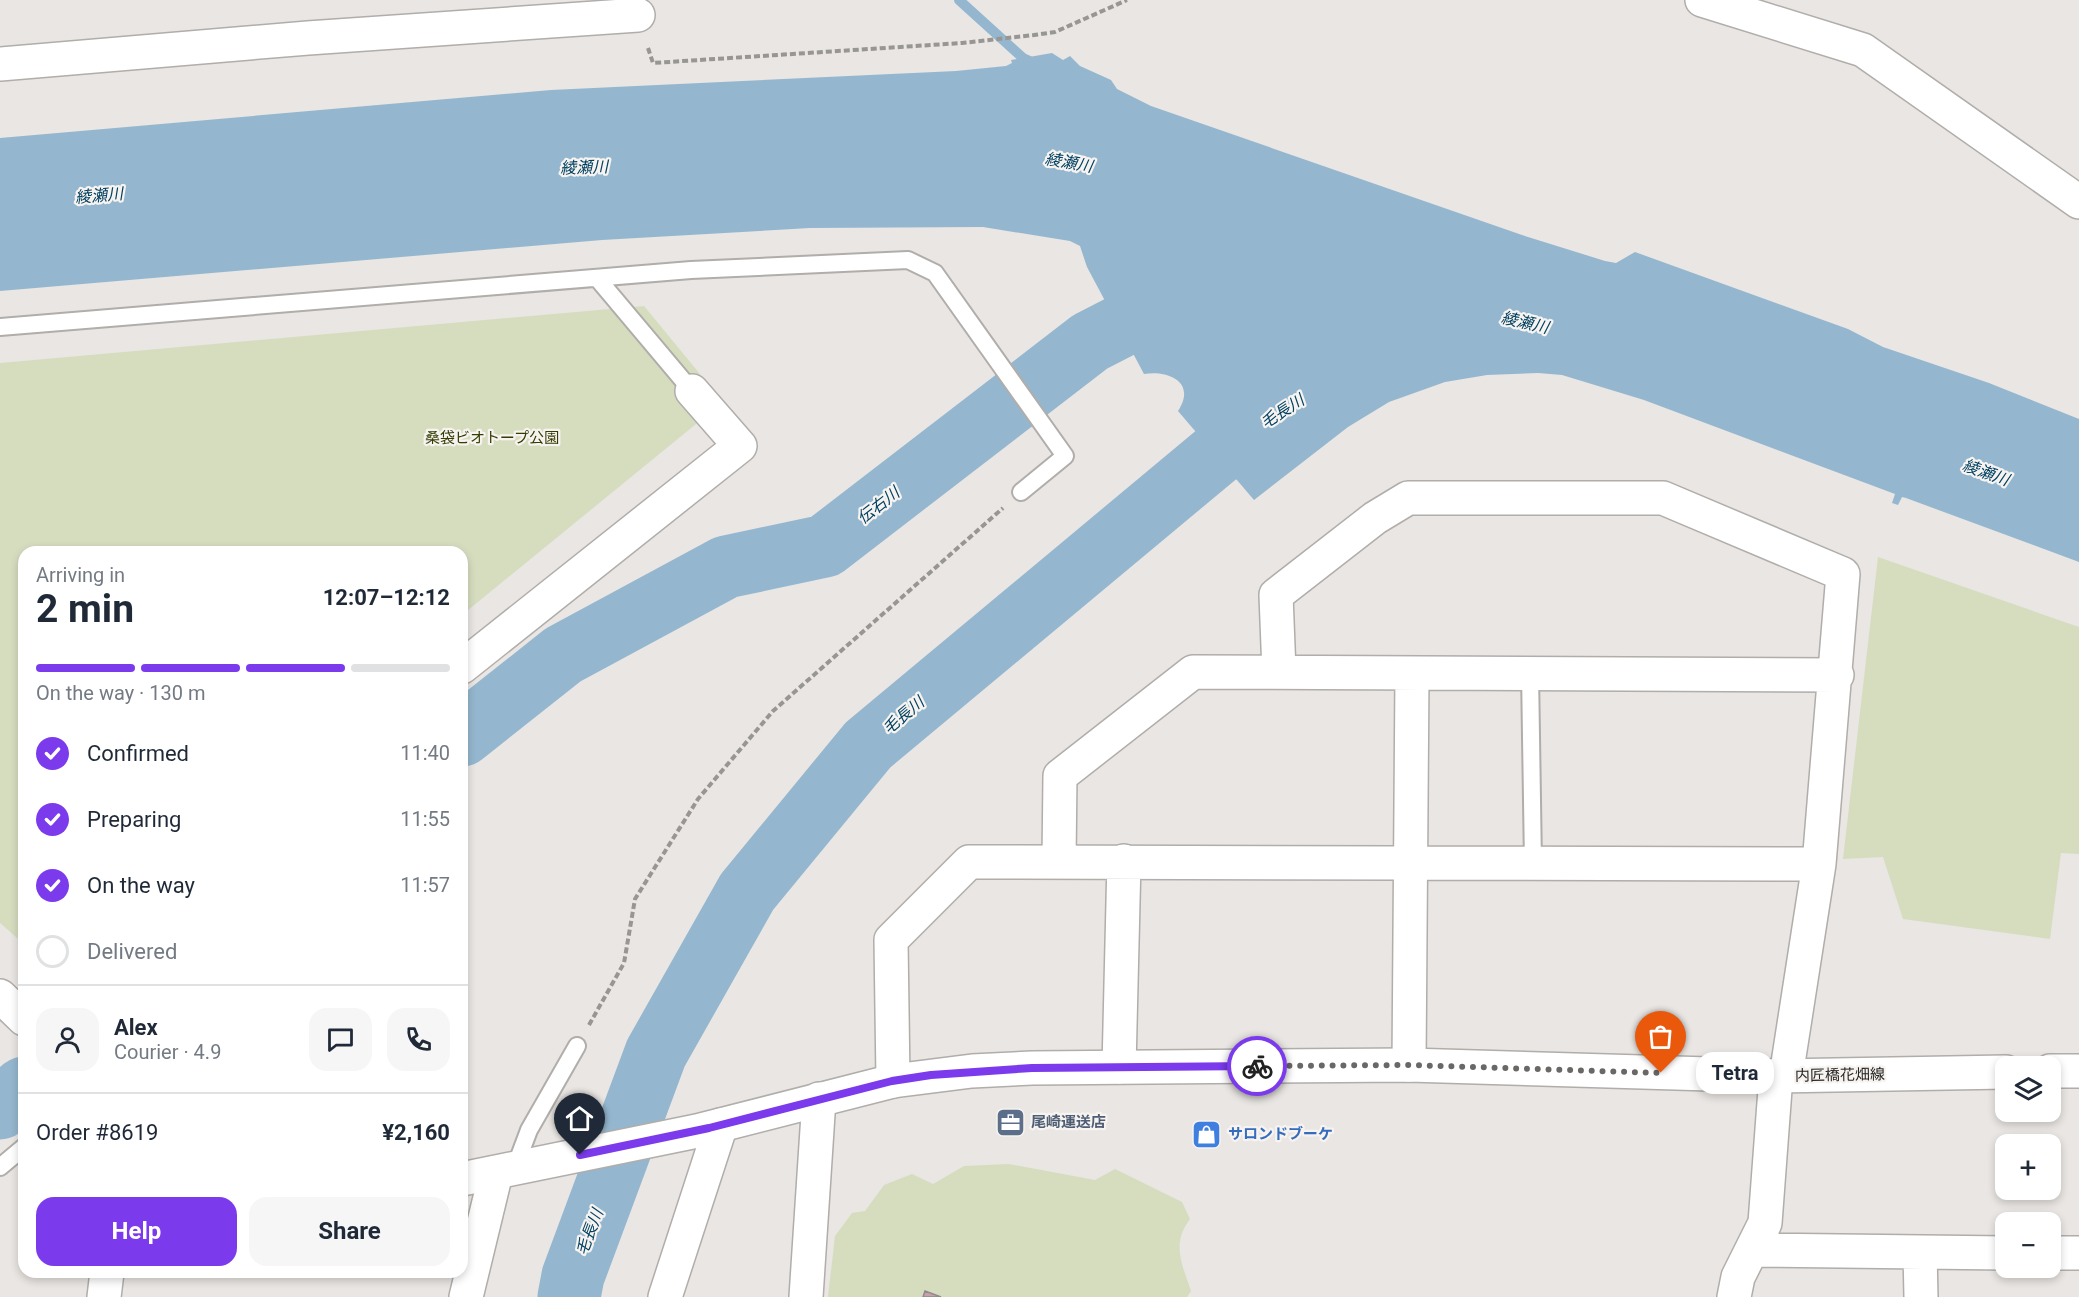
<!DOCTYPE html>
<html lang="en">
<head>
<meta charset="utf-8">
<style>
	body { margin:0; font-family:Roboto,"Noto Sans JP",sans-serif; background:#f6f6f7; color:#1f2937; height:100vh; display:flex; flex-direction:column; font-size:22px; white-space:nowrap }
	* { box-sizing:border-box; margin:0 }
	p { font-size:20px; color:#747a83 }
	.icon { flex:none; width:33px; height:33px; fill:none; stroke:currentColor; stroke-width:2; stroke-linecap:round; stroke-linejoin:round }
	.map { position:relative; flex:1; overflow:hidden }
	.side { position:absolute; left:18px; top:546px; width:450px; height:732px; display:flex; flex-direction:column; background:#fff; border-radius:18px; box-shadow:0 3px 9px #0003 }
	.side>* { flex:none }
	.fabs { position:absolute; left:1995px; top:1056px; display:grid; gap:12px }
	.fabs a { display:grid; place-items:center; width:66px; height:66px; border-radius:12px; background:#fff; box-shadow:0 3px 9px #0003; font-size:30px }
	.pin { position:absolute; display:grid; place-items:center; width:51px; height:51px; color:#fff; margin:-62px -26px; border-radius:50% 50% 50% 0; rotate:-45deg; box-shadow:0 0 6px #0007 }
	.pin .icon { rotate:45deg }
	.courier { position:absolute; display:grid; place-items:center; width:60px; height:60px; margin:-30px; border:4px solid #7c3aed; border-radius:50%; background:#fff; color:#222; box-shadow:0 2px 8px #0007 }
	.bubble { position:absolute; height:42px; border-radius:18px; background:#fff; box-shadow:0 3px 9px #0003; font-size:20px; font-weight:700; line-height:42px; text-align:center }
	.head em { font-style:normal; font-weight:700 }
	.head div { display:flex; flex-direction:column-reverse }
	.head { display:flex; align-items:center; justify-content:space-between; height:102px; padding:0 18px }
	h1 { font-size:39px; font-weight:700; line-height:45px }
	.bar { display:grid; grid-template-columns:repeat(4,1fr); gap:9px 6px; align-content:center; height:72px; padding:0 18px }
	.bar i { height:8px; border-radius:4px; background:#e0e1e3 }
	.bar .on { background:#7c3aed }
	.bar p { grid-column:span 4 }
	.line { display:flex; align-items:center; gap:15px; padding:0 18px; border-top:2px solid #e0e1e3 }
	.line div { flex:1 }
	.round { display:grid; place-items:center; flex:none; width:63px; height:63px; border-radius:18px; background:#f6f6f7 }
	ol { padding:0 18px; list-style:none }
	li { display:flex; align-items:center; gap:18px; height:66px }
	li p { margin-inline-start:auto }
	li .icon { padding:6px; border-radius:50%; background:#7c3aed; color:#fff; stroke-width:4 }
	li:last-child { color:#747a83 }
	li i { width:33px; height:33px; border:3px solid #e0e1e3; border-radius:50% }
	.cta { display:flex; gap:12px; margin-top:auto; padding:12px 18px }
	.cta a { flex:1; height:69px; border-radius:18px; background:#7c3aed; color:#fff; font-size:24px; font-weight:700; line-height:69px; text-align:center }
	.cta a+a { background:#f6f6f7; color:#1f2937 }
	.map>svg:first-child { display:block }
</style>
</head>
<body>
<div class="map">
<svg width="2079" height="1297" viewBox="0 0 2079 1297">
	<rect width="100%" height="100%" fill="#e9e6e3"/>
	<!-- green -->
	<path fill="#d6ddbf" d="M644,306L723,402L462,615V552H24V944L0,923V363Z
		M1878,557L2079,627V854L2061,853L2050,939L1903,919L1883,857L1843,859Z
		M1009,1164L1095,1180L1115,1169L1182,1202L1190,1219C1171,1244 1182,1264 1191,1291L1187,1297H828L835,1236L852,1213L865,1211L884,1185L912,1174L933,1184L964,1166Z"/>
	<!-- water -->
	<path fill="#94b7cf" d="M1052,53L1063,60L1070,56L1080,66L1111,80L1117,89L1151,106L1522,235L1605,261L1616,263L1635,252L1848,329L1883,347L1989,383L2079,419V562L1906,498L1902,497L1898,505L1892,503L1895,494L1644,400L1562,375L1538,373L1487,375L1445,382L1389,402L1348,427L1254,500L1178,411C1197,382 1168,370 1144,374L1087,267L1080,246L1070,241L983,227L810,228L602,240L0,291V138L551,90L956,71L1006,66L1012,63L1011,60Z"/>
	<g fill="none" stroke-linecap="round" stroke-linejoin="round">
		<!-- stream -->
		<path stroke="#94b7cf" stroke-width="10" d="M959,0L1023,58L1034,63"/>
		<!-- river -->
		<path stroke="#94b7cf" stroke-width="63" d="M462,735L563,655L726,567L825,546L1090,342L1197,287
			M0,1108L24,1088
			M569,1297L573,1276L656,1053L747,892L868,745L1216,455L1288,407"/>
	</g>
	<!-- building -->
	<path fill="#c99fab" stroke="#908b8c" stroke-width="1.5" d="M925,1291L941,1297H923Z"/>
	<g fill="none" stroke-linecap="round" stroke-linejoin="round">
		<defs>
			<path id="service" d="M597,278L692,391
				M0,327L691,270L908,260L935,273L1065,456L1021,492
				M1530,672L1533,864
				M0,1167L24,1147
				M514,1170L529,1130L577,1046"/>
			<path id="minor" d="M1702,0L1863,50L2079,202
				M0,64L308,38L638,15
				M462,667L740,446L692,391
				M1279,672L1276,595L1375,518L1408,498H1663L1843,574L1819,864L1786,1076
				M1059,860L1060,776L1193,672L1837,675
				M1409,1065L1412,674
				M1119,1067L1124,861
				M893,1081L891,940L969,862L1819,864
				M1753,1250L2006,1253
				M1920,1252L1921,1297
				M2050,1253H2079
				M104,1297L107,1272
				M466,1297L496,1173
				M665,1297L721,1125
				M806,1297L819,1099
				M1734,1297L1738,1277L1765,1223L1776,1076"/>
			<path id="secondary" d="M0,996L24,1019
				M2050,1071H2079
				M462,1179L697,1131L893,1081L972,1071L1032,1068L1409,1065L1776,1076L2006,1072"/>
		</defs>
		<!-- service casing -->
		<use href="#service" stroke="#b0adaa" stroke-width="20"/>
		<!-- minor casing -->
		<use href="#minor" stroke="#b0adaa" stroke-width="36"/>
		<!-- secondary casing -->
		<use href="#secondary" stroke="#b0adaa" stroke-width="36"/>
		<!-- path -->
		<path stroke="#989693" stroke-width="4" stroke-dasharray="6 3" stroke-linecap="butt" d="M648,48L653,63L962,43L1034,35L1055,32L1127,0
			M589,1025L624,963L635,899L698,799L773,711L1003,508"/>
		<!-- service -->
		<use href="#service" stroke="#fff" stroke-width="16"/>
		<!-- minor -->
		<use href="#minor" stroke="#fff" stroke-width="33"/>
		<!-- secondary -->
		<use href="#secondary" stroke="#fff" stroke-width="33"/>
	</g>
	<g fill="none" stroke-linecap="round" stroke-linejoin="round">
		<!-- done -->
		<path stroke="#6a6866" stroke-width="6" stroke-dasharray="0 10.8" d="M1257,1066L1409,1065L1661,1073"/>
		<!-- route -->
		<path stroke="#7c3aed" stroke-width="8" d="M580,1155L709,1128L892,1081L931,1075L1032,1068L1257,1066"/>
	</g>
	<!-- icons -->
	<defs>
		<symbol id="office-square" viewBox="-11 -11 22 22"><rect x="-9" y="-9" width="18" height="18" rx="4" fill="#5c6f8a" stroke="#f6f3f0"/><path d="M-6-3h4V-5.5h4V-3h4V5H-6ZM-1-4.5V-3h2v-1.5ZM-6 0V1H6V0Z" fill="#fff"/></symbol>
		<symbol id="shop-square" viewBox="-11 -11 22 22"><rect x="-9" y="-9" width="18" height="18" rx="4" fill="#3f7fe0" stroke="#f6f3f0"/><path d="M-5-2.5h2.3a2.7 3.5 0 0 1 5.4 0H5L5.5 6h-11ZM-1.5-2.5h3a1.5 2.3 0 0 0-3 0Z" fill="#fff"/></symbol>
	</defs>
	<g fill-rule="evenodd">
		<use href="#office-square" x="994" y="1106" width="33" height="33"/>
		<use href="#shop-square" x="1190" y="1118" width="33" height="33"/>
	</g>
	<g text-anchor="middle" stroke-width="4.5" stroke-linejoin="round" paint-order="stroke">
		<!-- park labels -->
		<g font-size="15" fill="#353d00" stroke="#f6f3f0">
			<text x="492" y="443">桑袋ビオトープ公園</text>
		</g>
		<!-- street labels -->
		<g font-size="15" fill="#252422" stroke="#f6f3f0">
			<text transform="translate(1840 1075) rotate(-1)" y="5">内匠橋花畑線</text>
		</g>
		<!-- service labels -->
		<g font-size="15" font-weight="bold" fill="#4e5e75" stroke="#f6f3f0" text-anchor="start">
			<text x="1031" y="1127">尾崎運送店</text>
		</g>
		<!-- shop labels -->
		<g font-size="15" font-weight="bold" fill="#366cbe" stroke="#f6f3f0" text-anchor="start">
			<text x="1228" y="1139">サロンドブーケ</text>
		</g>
		<!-- water labels -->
		<g font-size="16" font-style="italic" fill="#004061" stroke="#f6f3f0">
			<text transform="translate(1069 162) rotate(10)" y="6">綾瀬川</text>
			<text transform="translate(584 167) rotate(-2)" y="6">綾瀬川</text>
			<text transform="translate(99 195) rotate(-5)" y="6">綾瀬川</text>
			<text transform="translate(1525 322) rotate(13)" y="6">綾瀬川</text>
			<text transform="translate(1282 411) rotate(-33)" y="6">毛長川</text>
			<text transform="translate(1986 472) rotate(20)" y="6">綾瀬川</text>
			<text transform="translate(878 505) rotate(-38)" y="6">伝右川</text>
			<text transform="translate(903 715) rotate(-40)" y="6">毛長川</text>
			<text transform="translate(589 1232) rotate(-69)" y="6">毛長川</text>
		</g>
	</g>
</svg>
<div class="fabs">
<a><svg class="icon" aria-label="layers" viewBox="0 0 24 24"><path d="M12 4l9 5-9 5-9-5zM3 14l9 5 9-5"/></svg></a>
<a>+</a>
<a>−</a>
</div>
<div class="pin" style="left:1661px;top:1073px;background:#ea580c"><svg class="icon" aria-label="bag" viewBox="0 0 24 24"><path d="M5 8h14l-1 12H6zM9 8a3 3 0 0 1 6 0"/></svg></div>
<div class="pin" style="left:580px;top:1155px;background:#1f2937"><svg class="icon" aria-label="home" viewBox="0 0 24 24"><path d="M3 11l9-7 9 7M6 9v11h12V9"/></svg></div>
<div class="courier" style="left:1257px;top:1066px"><svg class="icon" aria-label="bike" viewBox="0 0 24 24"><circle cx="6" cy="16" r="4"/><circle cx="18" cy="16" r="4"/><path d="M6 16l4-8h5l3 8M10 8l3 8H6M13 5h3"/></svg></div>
<div class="bubble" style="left:1696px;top:1052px;width:78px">Tetra</div>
<section class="side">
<div class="head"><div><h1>2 min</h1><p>Arriving in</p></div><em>12:07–12:12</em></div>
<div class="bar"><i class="on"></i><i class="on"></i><i class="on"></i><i></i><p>On the way · 130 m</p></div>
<ol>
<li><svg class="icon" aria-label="check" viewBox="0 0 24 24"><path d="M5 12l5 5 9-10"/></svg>Confirmed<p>11:40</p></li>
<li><svg class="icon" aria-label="check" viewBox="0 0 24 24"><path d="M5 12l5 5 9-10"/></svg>Preparing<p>11:55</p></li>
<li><svg class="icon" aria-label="check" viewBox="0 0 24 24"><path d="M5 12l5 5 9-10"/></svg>On the way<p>11:57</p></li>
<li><i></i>Delivered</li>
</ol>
<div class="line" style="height:108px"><a class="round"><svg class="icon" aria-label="person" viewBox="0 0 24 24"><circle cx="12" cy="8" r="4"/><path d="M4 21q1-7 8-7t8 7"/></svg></a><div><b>Alex</b><p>Courier · 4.9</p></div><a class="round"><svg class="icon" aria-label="chat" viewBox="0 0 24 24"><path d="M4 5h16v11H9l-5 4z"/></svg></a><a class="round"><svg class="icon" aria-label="phone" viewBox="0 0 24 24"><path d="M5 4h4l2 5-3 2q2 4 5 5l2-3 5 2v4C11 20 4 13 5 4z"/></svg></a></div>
<div class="line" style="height:78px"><div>Order #8619</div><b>¥2,160</b></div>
<div class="cta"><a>Help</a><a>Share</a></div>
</section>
</div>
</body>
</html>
